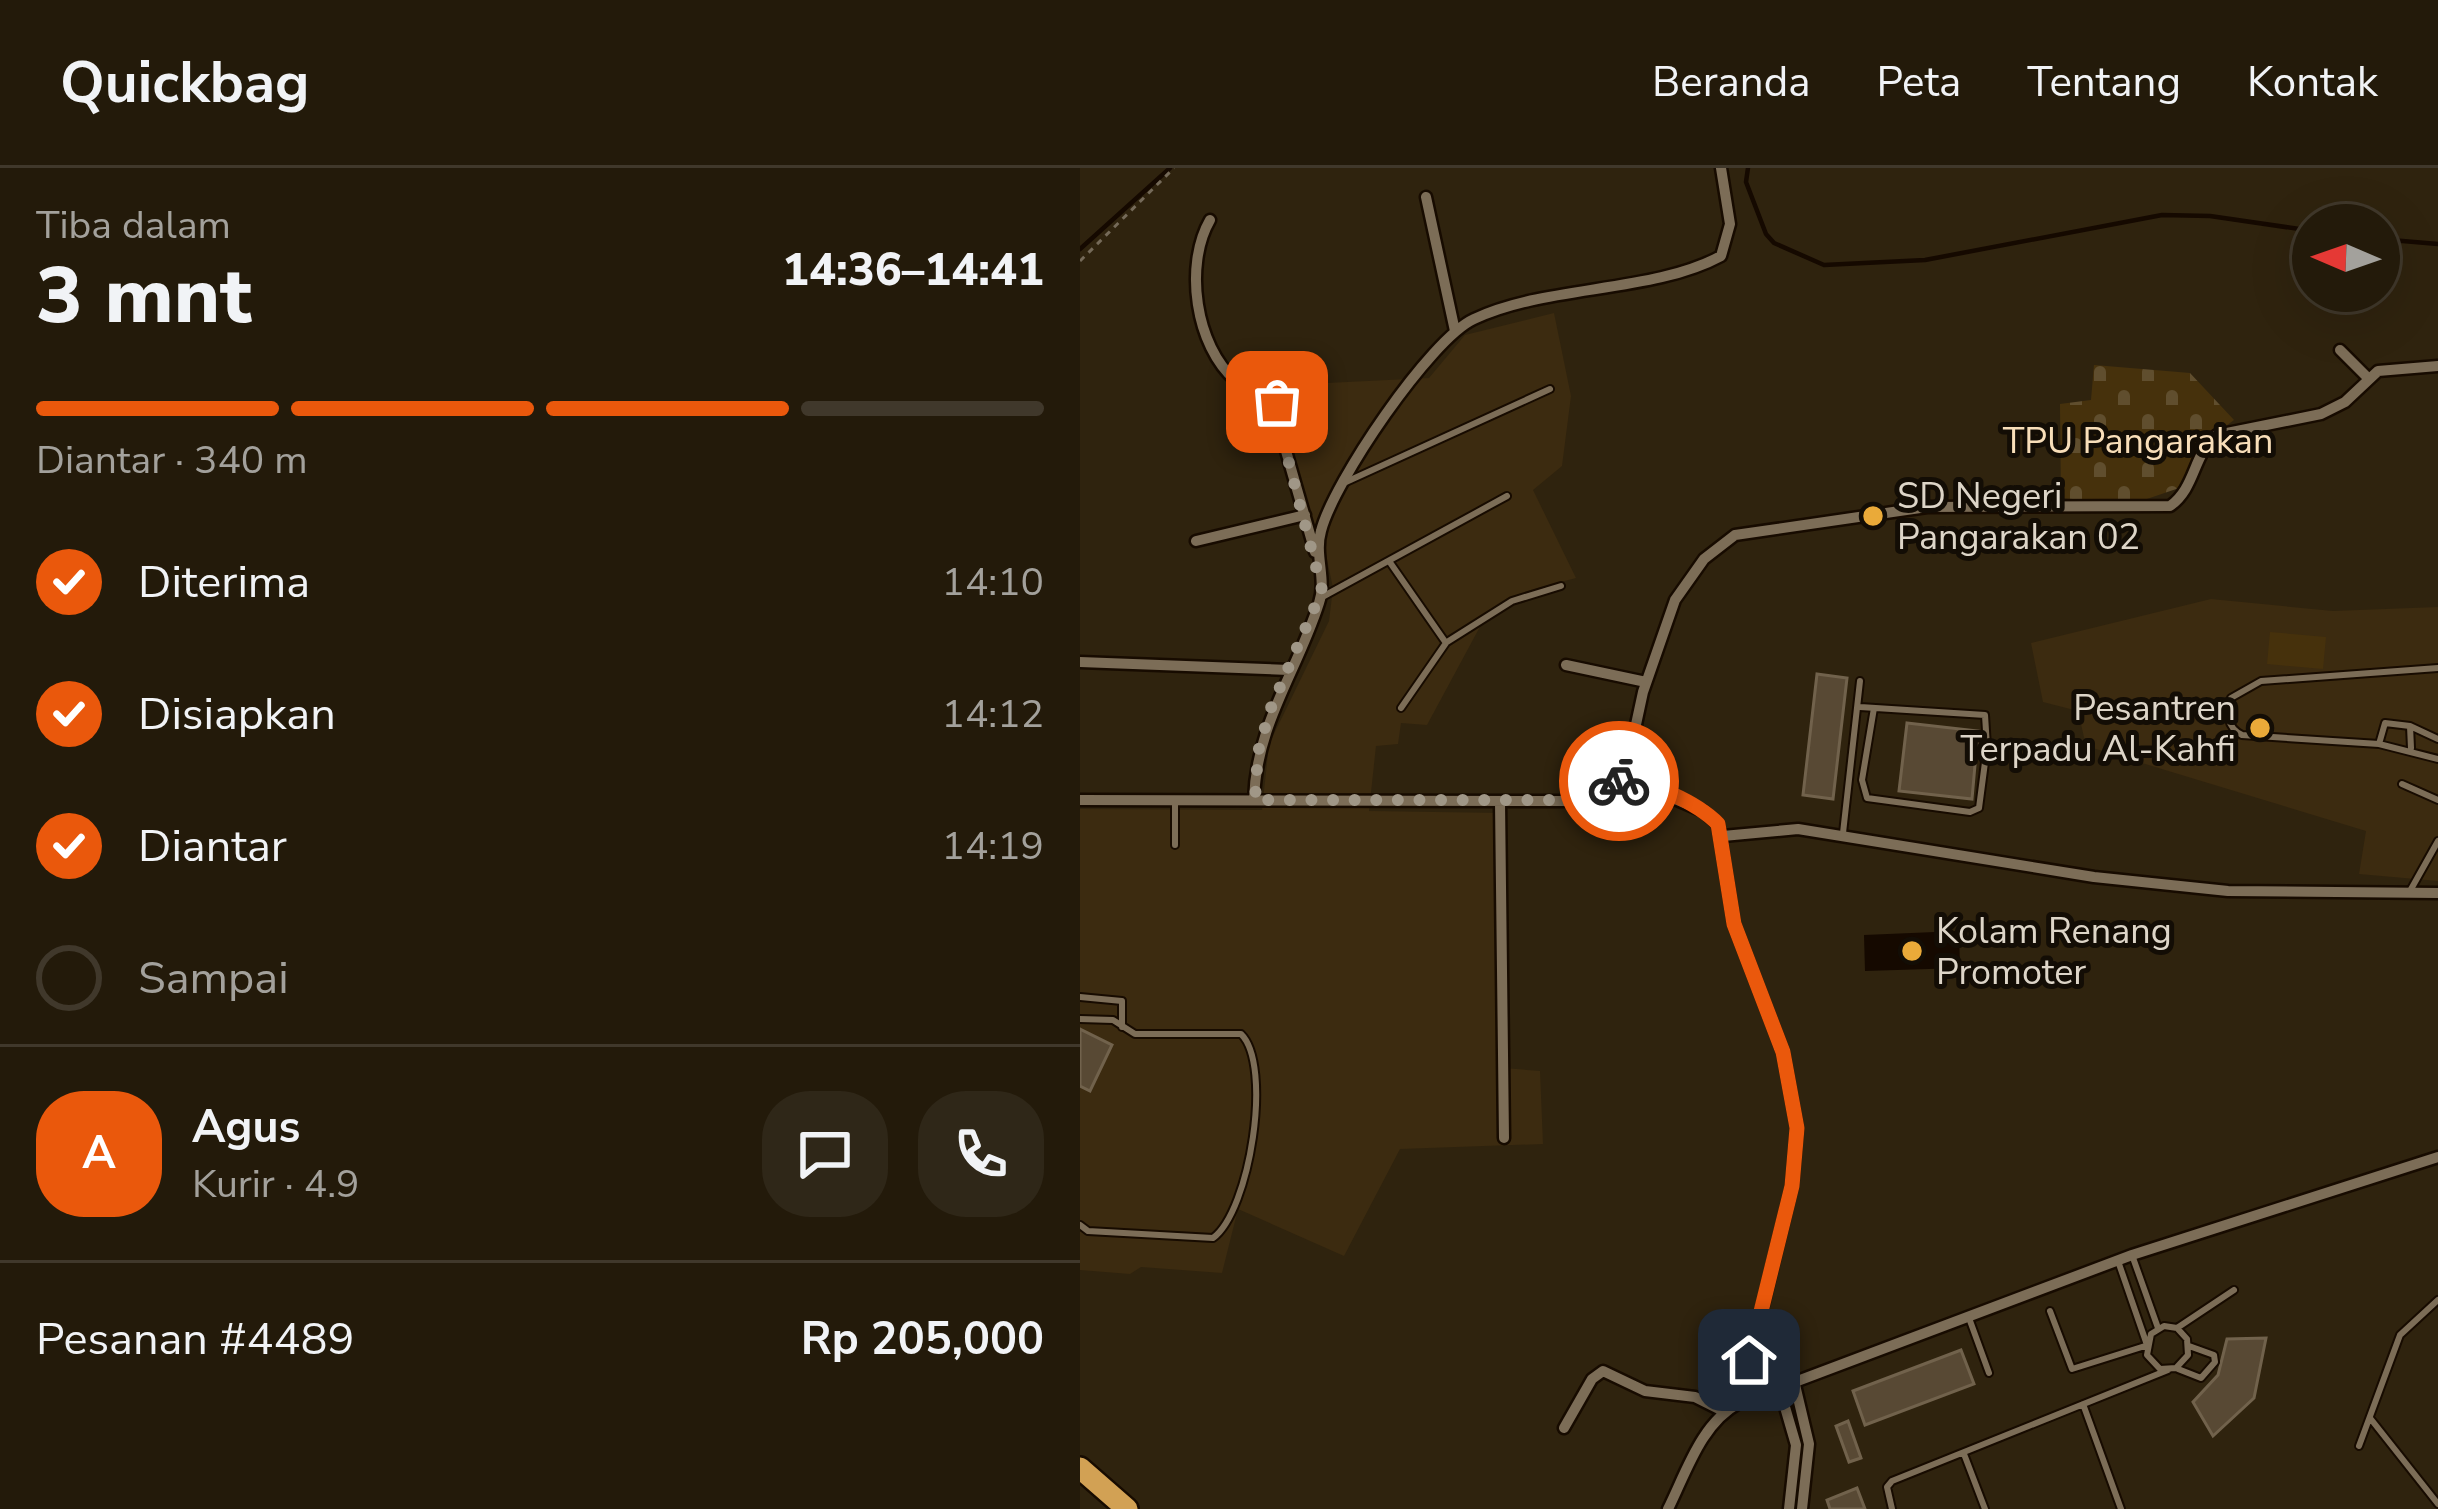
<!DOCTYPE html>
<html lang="id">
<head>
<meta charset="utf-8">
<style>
	body { margin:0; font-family:"Nunito Sans",sans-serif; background:#2f2718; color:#f1f3f6; height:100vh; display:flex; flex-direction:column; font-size:45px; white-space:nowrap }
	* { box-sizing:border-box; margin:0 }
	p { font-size:39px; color:#a3a19c }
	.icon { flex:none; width:66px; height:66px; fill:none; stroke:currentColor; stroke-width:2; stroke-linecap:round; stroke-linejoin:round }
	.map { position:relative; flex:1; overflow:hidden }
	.side { display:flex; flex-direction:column; background:#231a0a; width:1080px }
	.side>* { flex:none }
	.needle { width:78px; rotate:272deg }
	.tools { position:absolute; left:1212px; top:36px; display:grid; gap:24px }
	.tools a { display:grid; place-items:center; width:108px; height:108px; border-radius:50%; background:#231a0a; box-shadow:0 12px 48px #0002,0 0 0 3px #40382b; font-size:60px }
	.pin { position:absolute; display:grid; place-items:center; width:102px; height:102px; color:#fff; margin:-51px; border-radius:24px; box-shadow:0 6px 18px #0006 }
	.courier { position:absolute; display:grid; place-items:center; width:120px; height:120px; margin:-60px; border:9px solid #ea580c; border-radius:50%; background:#fff; color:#222; box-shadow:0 3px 15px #0007 }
	.head em { font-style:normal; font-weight:800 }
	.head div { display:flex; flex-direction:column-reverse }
	.head { display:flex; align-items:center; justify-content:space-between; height:204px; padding:0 36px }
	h1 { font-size:78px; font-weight:800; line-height:90px }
	.bar { display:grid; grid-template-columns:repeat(4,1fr); gap:18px 12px; align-content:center; height:144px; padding:0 36px }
	.bar i { height:15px; border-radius:9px; background:#40382b }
	.bar .current { background:#ea580c }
	.bar p { grid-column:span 4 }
	.line { display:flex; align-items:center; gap:30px; padding:0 36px; border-top:3px solid #40382b }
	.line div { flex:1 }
	.round { display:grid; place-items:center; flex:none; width:126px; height:126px; border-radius:48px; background:#2f2718 }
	ol { padding:0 36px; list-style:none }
	li { display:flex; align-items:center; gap:36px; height:132px }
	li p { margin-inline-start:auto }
	li .icon { padding:12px; border-radius:50%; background:#ea580c; color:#fff; stroke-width:4 }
	li:last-child { color:#a3a19c }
	li i { width:66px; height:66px; border:6px solid #40382b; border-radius:50% }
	header { display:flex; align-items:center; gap:72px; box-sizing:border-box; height:168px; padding:0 60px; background:#231a0a; border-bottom:3px solid #40382b }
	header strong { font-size:57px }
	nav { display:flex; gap:66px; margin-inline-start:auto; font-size:42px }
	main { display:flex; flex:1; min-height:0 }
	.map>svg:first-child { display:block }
</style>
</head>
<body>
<header>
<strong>Quickbag</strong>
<nav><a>Beranda</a><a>Peta</a><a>Tentang</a><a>Kontak</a></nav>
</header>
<main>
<section class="side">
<div class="head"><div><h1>3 mnt</h1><p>Tiba dalam</p></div><em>14:36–14:41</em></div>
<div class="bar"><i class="current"></i><i class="current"></i><i class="current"></i><i></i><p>Diantar · 340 m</p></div>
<ol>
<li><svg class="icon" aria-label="check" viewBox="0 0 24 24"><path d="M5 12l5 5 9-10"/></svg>Diterima<p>14:10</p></li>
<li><svg class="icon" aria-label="check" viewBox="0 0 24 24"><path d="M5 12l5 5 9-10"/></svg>Disiapkan<p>14:12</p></li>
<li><svg class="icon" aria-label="check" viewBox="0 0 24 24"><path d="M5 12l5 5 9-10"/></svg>Diantar<p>14:19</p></li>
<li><i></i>Sampai</li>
</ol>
<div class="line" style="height:216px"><b class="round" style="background:#ea580c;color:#fff">A</b><div><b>Agus</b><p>Kurir · 4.9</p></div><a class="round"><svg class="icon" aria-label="chat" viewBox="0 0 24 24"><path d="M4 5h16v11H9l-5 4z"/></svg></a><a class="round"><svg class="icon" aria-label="phone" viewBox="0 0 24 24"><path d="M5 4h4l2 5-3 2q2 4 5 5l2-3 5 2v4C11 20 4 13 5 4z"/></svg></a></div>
<div class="line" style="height:156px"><div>Pesanan #4489</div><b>Rp 205,000</b></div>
</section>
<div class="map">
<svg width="1358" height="1341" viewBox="0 0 1358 1341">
	<defs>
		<pattern id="cemetery-stones" width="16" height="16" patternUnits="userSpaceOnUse" patternTransform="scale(3)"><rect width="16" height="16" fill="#46310c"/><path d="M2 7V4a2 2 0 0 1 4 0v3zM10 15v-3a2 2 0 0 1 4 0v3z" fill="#604e2e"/></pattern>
	</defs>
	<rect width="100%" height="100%" fill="#2f230e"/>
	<!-- built -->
	<path fill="#3c2b10" d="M474,145L491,228L482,298L453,322L496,410L458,420L409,442L347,557L321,555L318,576L296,578L289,643L422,645L423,900L460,903L463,976L320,981L264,1088L158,1041L142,1105L61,1099L50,1106L0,1102V641L182,642L189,576L249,453L253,420L244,377L220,331L206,217L349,210L385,167Z
		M1131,431L1253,443L1358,439V713L1279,706L1286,663L1006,578L998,543L963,534L951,475Z"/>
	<!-- grass -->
	<path fill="#46310c" d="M1190,464L1246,469L1243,501L1187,496Z"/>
	<!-- cemetery -->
	<path fill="url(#cemetery-stones)" d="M1014,197L1110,205L1154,252L1123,275L1108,317L1052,336L981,330L980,236L1011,232Z"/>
	<!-- water -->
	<path fill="#150900" d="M879,763L880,800L785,803L784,767Z"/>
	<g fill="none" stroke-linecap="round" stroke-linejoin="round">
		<!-- stream -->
		<path stroke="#150900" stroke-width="4.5" d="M668,0L666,14L686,66L694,75L744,97L845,92L1082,47L1130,48L1233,63
			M1299,71L1358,76
			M0,81L90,0"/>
	</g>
	<!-- building -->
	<path fill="#584934" stroke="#71624c" stroke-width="3" d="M737,506L767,510L753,631L723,627Z
		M827,555L898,563L892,631L819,623Z
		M0,861L32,877L10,923L0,918Z
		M1186,1170L1174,1230L1133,1268L1113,1234L1138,1207L1147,1171Z
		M881,1182L894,1216L785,1257L773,1223Z
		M768,1253L781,1290L769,1294L756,1258Z
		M777,1320L785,1341H750L747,1332Z"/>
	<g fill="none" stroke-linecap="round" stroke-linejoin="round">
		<defs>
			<path id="lane" d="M266,314L470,221
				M309,393L366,475L321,540
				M244,428L427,328
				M367,474L432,433L481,418
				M1358,500L1181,513L1151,530C1147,546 1146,559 1162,567L1299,576L1358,591
				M780,539L905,547L907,579L899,640L890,644L787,630L782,612L794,540
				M1330,558L1331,580
				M1299,576L1305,555L1330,558L1358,571
				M1322,616L1358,632
				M95,632V677
				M763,665L780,513
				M1330,723L1358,673
				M0,829L42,833V859
				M0,851L33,852L55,866H161C193,897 170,1043 133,1070L8,1063L0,1057
				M1052,1087L1078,1160
				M1038,1093L1066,1174
				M970,1143L992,1201L1065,1178
				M889,1150L909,1205
				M1097,1160L1107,1171L1108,1187L1096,1200L1080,1201L1067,1187L1071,1166L1084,1158L1097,1160L1154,1122
				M1098,1201L1121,1210L1135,1194L1134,1187L1109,1178
				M1003,1236L1041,1341
				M1290,1250L1358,1336
				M1279,1278L1320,1167L1358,1132
				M884,1286L905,1341
				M812,1341L807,1319L812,1313L1088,1202"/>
			<path id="street" d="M346,29L375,163
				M130,52C104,97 115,178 156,213C170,226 191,228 205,242L204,276L235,384
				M1260,182L1288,210
				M116,373L225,347
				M0,494L209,502
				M486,497L566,514
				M544,612L563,524L595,432L624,391L655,367L847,339L1090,338C1116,320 1113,285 1137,267L1241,246L1265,234L1298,203L1358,198
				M0,632L488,633L550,612L623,643L638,656L654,756L703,884L717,960L712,1018L659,1235C621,1255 606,1305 588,1341
				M174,632C176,556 217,504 239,435C247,411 234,387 241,363C253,315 350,171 394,151C465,117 573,125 641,88L650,56L641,0
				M420,634L424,970
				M643,668L718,661L1014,709L1148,723L1358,725
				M715,1217L729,1276L722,1341
				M700,1222L716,1277L709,1341
				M659,1235L1052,1087L1358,989
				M484,1260L512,1211L523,1203L565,1223L615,1229L643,1243"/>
			<path id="highway" d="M0,1300L47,1341"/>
		</defs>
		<!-- lane casing -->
		<use href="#lane" stroke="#170b00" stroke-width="10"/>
		<!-- street casing -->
		<use href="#street" stroke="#170b00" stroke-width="15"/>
		<!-- highway casing -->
		<use href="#highway" stroke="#170b00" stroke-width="26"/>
		<!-- path -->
		<path stroke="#756a59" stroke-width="3" stroke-dasharray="6 6" stroke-linecap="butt" d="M0,93L94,0"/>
		<!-- lane -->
		<use href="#lane" stroke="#7c6d57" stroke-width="6"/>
		<!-- street -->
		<use href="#street" stroke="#7c6d57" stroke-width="10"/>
		<!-- highway -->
		<use href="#highway" stroke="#d2a154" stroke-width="21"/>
	</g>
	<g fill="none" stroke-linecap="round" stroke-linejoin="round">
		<!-- done -->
		<path stroke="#a09787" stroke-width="12" stroke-dasharray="0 21.6" d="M197,234L205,242L204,276L242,422L190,542L178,584L175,632H488L512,628L539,613"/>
		<!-- route -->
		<path stroke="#ea580c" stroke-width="15" d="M539,613C566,610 619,636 638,656L654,756L703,884L717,960L712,1018L669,1192"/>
	</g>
	<!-- markers -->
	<g fill="#eaaa39" stroke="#130d05" stroke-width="4.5">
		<circle cx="793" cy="348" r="12"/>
		<circle cx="1180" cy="560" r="12"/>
		<circle cx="832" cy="783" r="12"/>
	</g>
	<g text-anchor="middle" stroke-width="10" stroke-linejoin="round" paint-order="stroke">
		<!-- park labels -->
		<g font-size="36" fill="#f8deb9" stroke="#130d05">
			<text x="1058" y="285">TPU Pangarakan</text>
		</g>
		<!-- poi labels -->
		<g font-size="36" fill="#ddd5c8" stroke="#130d05" text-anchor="start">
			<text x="817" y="340">SD Negeri<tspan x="817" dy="41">Pangarakan 02</tspan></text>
			<text x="1156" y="552" text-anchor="end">Pesantren<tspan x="1156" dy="41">Terpadu Al-Kahfi</tspan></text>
			<text x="856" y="775">Kolam Renang<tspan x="856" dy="41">Promoter</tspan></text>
		</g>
	</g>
</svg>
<div class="tools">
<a><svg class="needle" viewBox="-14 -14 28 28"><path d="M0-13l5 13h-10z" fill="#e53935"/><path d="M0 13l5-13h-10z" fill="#a3a19c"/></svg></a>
</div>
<div class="pin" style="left:197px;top:234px;background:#ea580c"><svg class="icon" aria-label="bag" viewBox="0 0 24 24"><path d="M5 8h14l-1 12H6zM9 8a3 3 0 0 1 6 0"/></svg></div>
<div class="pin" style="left:669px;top:1192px;background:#1f2937"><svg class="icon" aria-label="home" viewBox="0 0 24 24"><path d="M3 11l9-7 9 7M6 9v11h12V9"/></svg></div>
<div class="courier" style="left:539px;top:613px"><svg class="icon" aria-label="bike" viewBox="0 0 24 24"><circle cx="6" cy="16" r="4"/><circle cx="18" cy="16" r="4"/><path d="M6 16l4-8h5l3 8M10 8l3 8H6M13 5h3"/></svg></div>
</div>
</main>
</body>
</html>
